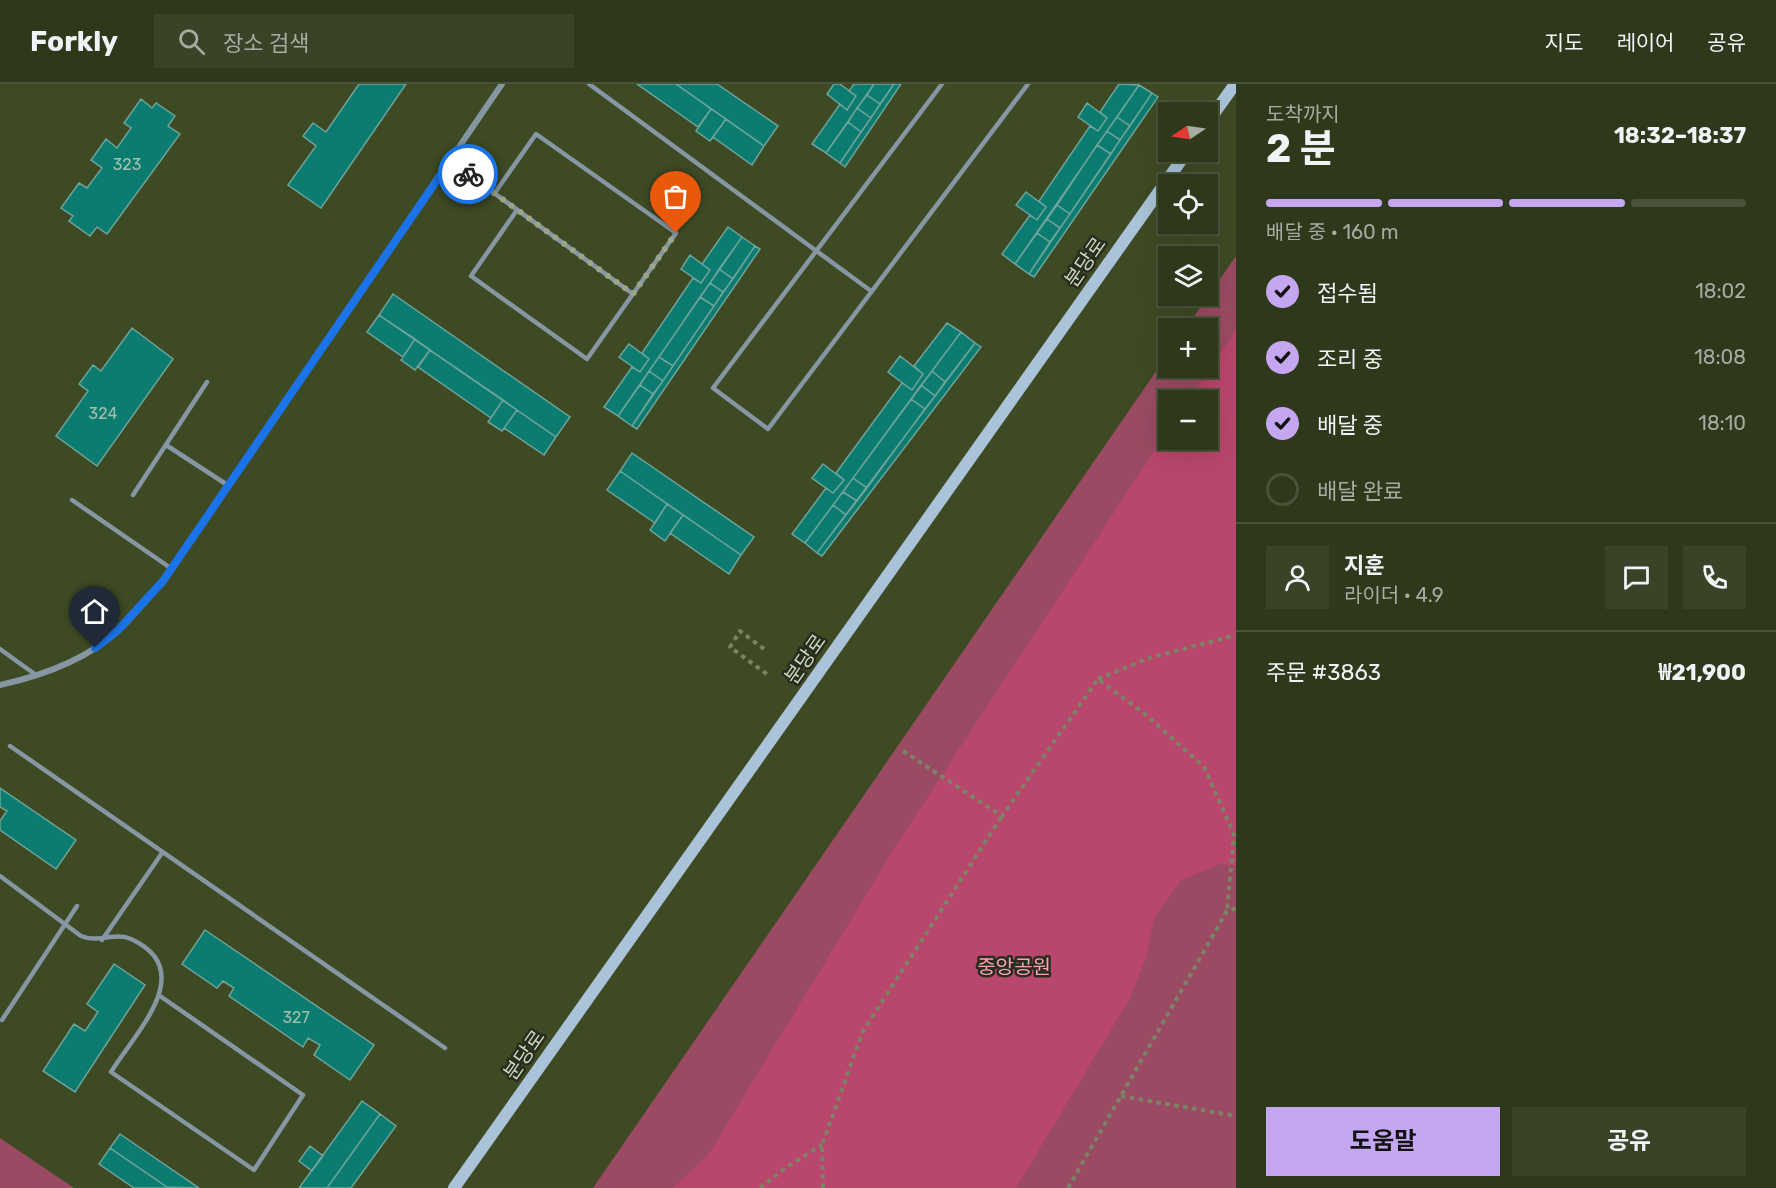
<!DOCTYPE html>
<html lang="ko">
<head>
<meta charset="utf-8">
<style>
	body { margin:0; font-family:Rubik,"Noto Sans KR",sans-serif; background:#3a4328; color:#f1f3f6; height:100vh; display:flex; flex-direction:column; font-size:22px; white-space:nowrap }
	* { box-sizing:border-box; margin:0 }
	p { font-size:20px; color:#a7aca3 }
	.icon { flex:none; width:33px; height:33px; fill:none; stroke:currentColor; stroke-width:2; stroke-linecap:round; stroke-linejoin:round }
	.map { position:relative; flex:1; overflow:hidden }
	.side { display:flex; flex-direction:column; background:#2e381b; width:540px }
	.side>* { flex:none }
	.needle { width:39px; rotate:257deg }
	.buttons { position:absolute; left:1158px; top:18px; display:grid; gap:12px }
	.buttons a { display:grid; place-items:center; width:60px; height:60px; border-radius:0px; background:#2e381b; box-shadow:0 6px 24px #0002,0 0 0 2px #49523a; font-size:30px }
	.pin { position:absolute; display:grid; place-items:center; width:51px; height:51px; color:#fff; margin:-62px -26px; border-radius:50% 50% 50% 0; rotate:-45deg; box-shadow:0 0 6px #0007 }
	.pin .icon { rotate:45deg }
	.courier { position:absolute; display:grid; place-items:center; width:60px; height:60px; margin:-30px; border:4px solid #1a73e8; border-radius:50%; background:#fff; color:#222; box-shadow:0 2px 8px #0007 }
	.overview em { font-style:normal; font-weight:700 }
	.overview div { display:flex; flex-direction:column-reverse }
	.overview { display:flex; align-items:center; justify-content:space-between; height:102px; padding:0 30px }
	h1 { font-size:39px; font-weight:700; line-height:45px }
	.bar { display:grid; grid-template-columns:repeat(4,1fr); gap:9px 6px; align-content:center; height:72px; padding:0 30px }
	.bar i { height:8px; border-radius:4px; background:#49523a }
	.bar .current { background:#c5a7f1 }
	.bar p { grid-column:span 4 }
	.line { display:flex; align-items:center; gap:15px; padding:0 30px; border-top:2px solid #49523a }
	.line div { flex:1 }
	.round { display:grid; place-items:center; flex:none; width:63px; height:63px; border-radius:0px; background:#3a4328 }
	ol { padding:0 30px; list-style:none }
	li { display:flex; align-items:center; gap:18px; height:66px }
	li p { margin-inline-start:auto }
	li .icon { padding:6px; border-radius:50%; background:#c5a7f1; color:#111; stroke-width:4 }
	li:last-child { color:#a7aca3 }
	li i { width:33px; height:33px; border:3px solid #49523a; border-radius:50% }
	.button { display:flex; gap:12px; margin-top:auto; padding:12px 30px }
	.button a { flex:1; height:69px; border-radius:0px; background:#c5a7f1; color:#111; font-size:24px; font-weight:700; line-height:69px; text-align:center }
	.button a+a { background:#3a4328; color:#f1f3f6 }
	header { display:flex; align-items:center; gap:36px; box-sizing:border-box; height:84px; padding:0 30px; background:#2e381b; border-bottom:2px solid #49523a }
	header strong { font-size:28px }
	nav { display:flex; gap:33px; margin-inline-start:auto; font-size:21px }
	.search { width:420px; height:54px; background:#3a4328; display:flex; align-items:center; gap:15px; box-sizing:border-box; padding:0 21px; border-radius:0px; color:#a7aca3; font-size:22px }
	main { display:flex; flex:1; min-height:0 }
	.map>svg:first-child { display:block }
</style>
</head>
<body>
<header>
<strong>Forkly</strong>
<div class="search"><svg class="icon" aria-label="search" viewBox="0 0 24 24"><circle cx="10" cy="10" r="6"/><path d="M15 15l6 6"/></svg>장소 검색</div>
<nav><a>지도</a><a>레이어</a><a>공유</a></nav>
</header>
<main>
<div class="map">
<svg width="1236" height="1104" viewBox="0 0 1236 1104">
	<rect width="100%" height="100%" fill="#3e4a24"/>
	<!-- green -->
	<path fill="#9a4b63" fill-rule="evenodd" d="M1236,172V1104H593L1168,270V284H1208V244H1186ZM1168,316H1208V356H1168Z
		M0,1054L74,1104H0Z"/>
	<!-- forest -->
	<path fill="#b9466c" d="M1236,246V782L1220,780L1181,796L1154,834L1146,873L1130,914L1016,1104H673L709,1070L895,763L1168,346V356H1208V316H1189Z"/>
	<!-- building -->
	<path fill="#0c7c70" stroke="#6ea49b" stroke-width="1.5" d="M359,0H406L321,124L288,101L316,62L303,52L313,39L326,48Z
		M637,0H676L711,25L698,43Z
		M676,0H717L778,42L764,62Z
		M834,0H840L856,12L847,26L827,10Z
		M854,0H874L826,69L812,60L840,20L847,26L856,12L849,7Z
		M874,0H894L880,20L867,11Z
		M894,0H901L845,83L840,79Z
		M1119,0L1139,1L1015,180L1002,170L1030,131L1037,136L1046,123L1039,117L1090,42L1098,47L1107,34L1100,28Z
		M1139,1L1152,9L1130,42L1117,33Z
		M1152,9L1158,13L1034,193L1029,190Z
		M867,11L880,20L871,34L857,24Z
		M141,15L152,24L156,19L175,32L168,42L180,50L107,150L97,143L90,152L69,137L73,132L61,124L79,99L87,104L102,84L91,76L106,55L117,64L131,44L124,39Z
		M1087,19L1107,34L1098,47L1078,33Z
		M857,24L871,34L861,48L848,38Z
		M711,25L726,35L710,57L696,47Z
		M1117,33L1130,42L1120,56L1107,47Z
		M726,35L764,62L752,81L713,53Z
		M848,38L861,48L840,79L826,69Z
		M1107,47L1120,56L1111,70L1097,61Z
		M1097,61L1111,70L1070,130L1057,121Z
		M1026,108L1046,123L1037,136L1016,121Z
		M1057,121L1070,130L1060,144L1047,135Z
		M1047,135L1060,144L1050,158L1037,149Z
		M728,143L742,153L618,332L604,323L632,283L640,288L649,275L642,269L693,194L701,199L710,186L702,180Z
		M1037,149L1050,158L1029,190L1015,180Z
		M742,153L755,162L733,195L719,185Z
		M755,162L760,165L637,345L632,342Z
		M690,171L710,186L701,199L681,185Z
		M719,185L733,195L723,208L710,199Z
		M710,199L723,208L714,222L700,213Z
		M393,210L570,333L556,353L379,231Z
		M700,213L714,222L673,282L659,273Z
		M379,231L415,255L403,273L367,248Z
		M947,239L961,248L805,459L792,450L826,404L833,409L844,396L836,389L902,299L912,306L923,290L914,282Z
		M132,244L173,275L97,382L56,352L88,307L79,300L93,281L101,287Z
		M961,248L975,259L945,298L932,287Z
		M415,255L430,266L415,286L401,276Z
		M975,259L981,263L822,472L817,469Z
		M629,260L649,275L640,288L619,273Z
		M430,266L503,316L491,334L418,283Z
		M900,272L923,290L912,306L888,288Z
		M659,273L673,282L663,297L649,287Z
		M649,287L663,297L653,310L640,301Z
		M932,287L945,298L935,312L921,301Z
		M640,301L653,310L632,342L618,332Z
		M921,301L935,312L925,325L911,315Z
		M911,315L925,325L867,404L853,394Z
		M503,316L517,326L502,347L488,338Z
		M517,326L556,353L544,371L504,344Z
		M632,369L754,453L741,471L620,387Z
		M823,380L844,396L833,409L812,394Z
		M620,387L667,420L655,439L607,406Z
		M853,394L867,404L857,417L843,408Z
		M843,408L857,417L846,431L833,421Z
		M667,420L683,431L665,457L650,446Z
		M833,421L846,431L817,469L805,459Z
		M683,431L741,471L729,490L670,449Z
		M0,704L76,756L56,785L0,746V737L7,727L0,723Z
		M205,846L374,961L350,996L314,971L320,961L308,954L303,963L229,912L234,904L223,897L217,904L182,880Z
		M114,880L145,901L75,1008L43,987L74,940L85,947L98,928L87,920Z
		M362,1017L380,1030L327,1104H299Z
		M380,1030L396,1042L351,1104H327Z
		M120,1050L199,1104L167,1103L110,1064Z
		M310,1062L323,1072L312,1087L299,1077Z
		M110,1064L167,1103L166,1104H134L99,1080Z"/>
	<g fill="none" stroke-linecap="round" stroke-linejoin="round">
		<!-- path -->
		<path stroke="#7a8465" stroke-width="4" stroke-dasharray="4.5 4.5" stroke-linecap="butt" d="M764,565L740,547L730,563L768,591
			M1098,595L1149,574L1236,551
			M903,667L1002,732L1098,595L1145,630L1204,683L1234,750L1227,827
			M1121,1012L1236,1032
			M760,1104L785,1084L822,1061
			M823,1104L822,1061L863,947L1002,732
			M1068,1104L1227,827L1236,824"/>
		<!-- service -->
		<path stroke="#8696a3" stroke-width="4.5" d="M589,0L871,207
			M942,0L713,304L768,345L1028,0
			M450,77L633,210
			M494,110L536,50L676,149L587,275L471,192L517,126
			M471,118L483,101
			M166,361L229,402
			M133,411L207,298
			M72,416L172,485
			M0,565L36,591
			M10,662L445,964
			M0,792L81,852C98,859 115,848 131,855C199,886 136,948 111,988L254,1086L303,1011L160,912
			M102,856L162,769
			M2,936L77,822"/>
		<!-- minor -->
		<path stroke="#8696a3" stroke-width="6" d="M0,601C41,592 88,575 120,545C135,530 149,513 163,497L502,0"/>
		<!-- secondary -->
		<path stroke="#aac3d8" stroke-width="12" d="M1208,38L1235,0
			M454,1104L1187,68"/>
	</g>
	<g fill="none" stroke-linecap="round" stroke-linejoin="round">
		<!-- done -->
		<path stroke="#9ca589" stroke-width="6" stroke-dasharray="0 10.8" d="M468,90L633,210L676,149"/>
		<!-- route -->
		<path stroke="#1a73e8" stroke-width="8" d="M95,564L118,546L163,497L450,77L468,90"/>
	</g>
	<g text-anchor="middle" stroke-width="5" stroke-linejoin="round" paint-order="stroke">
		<!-- number labels -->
		<g font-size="16" fill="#9ec0ac">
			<text x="127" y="86">323</text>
			<text x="103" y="335">324</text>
			<text x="296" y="939">327</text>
		</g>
		<!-- street labels -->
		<g font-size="20" fill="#ced6c0" stroke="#282d1d">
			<text transform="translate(1085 178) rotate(-55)" y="7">분당로</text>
			<text transform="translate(805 575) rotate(-55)" y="7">분당로</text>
			<text transform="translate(524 971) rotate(-55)" y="7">분당로</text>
		</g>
		<!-- park labels -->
		<g font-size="20" fill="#faa0b8" stroke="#282d1d">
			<text x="1014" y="890">중앙공원</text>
		</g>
	</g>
</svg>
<div class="buttons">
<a><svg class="needle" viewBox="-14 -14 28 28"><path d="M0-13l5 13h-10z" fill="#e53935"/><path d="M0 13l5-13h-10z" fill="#a7aca3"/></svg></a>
<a><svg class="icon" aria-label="locate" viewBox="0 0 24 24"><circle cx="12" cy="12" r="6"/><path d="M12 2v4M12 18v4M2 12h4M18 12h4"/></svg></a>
<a><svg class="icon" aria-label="layers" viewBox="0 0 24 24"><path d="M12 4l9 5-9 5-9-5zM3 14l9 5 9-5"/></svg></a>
<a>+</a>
<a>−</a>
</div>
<div class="pin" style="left:676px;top:149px;background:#ea580c"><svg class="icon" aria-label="bag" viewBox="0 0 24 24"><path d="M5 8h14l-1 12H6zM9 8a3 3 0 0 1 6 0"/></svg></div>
<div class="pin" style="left:95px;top:564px;background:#1f2937"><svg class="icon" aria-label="home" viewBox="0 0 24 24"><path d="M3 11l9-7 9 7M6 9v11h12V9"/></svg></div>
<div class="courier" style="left:468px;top:90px"><svg class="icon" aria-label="bike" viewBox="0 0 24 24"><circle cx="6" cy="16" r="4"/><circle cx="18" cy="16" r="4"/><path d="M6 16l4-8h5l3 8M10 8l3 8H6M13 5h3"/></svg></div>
</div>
<section class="side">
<div class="overview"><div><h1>2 분</h1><p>도착까지</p></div><em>18:32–18:37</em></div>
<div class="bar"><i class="current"></i><i class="current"></i><i class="current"></i><i></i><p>배달 중 · 160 m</p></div>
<ol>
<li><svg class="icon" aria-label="check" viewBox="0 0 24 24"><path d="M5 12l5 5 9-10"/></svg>접수됨<p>18:02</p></li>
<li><svg class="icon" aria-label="check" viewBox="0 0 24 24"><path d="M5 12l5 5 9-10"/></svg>조리 중<p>18:08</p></li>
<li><svg class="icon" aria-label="check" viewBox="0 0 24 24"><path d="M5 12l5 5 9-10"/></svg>배달 중<p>18:10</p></li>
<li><i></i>배달 완료</li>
</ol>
<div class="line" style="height:108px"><a class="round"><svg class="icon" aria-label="person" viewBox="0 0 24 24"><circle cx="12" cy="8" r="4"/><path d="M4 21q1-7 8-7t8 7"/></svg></a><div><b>지훈</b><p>라이더 · 4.9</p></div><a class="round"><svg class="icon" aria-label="chat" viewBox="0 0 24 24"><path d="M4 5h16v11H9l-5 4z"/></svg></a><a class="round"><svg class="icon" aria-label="phone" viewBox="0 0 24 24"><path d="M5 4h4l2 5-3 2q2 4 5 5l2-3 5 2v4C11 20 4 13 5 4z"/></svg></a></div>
<div class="line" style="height:78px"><div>주문 #3863</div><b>₩21,900</b></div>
<div class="button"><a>도움말</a><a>공유</a></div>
</section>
</main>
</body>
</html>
